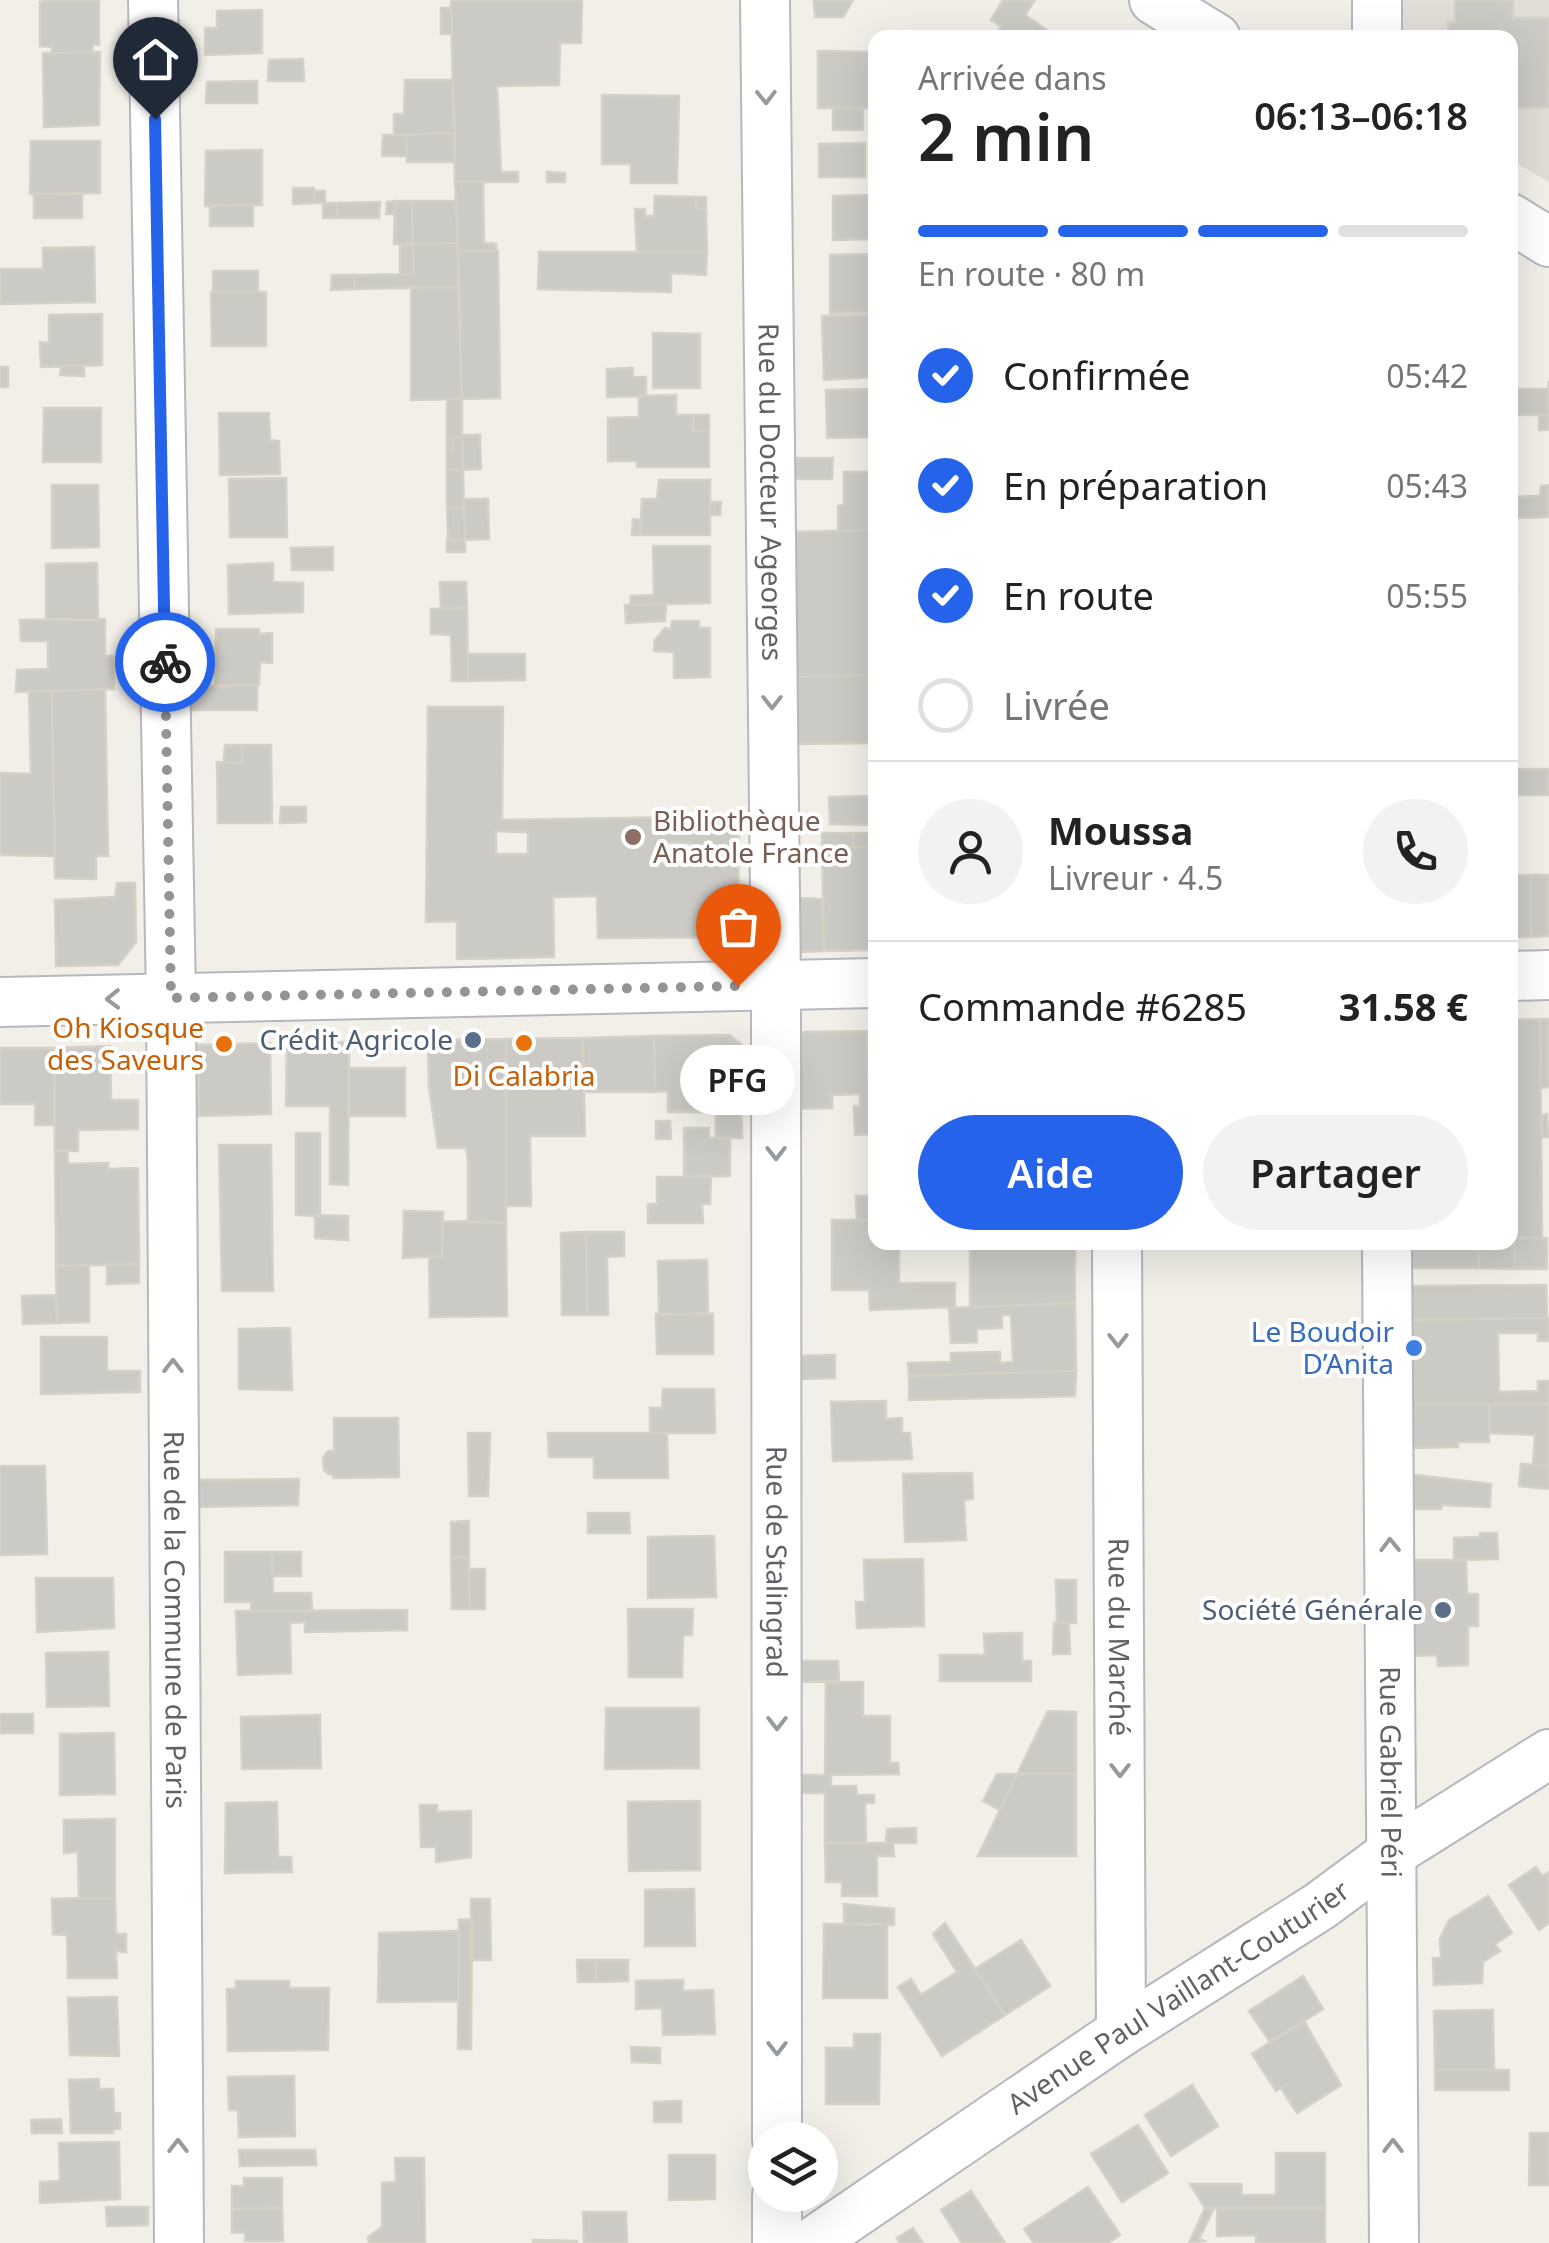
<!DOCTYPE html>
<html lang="fr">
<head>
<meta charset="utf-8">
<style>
	body { margin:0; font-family:"Noto Sans",sans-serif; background:#f2f2f2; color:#222; height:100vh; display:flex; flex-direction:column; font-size:38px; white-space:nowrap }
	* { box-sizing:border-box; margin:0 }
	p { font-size:32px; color:#767676 }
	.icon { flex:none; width:55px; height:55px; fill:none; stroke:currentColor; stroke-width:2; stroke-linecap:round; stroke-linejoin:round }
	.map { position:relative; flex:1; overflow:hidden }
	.sheet { position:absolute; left:868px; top:30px; width:650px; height:1220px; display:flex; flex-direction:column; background:#fff; border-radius:20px; box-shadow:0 10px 40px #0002 }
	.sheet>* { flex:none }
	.controls { position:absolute; left:748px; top:2122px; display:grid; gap:20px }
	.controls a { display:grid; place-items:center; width:90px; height:90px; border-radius:50%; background:#fff; box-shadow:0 10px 40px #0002; font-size:50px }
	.pin { position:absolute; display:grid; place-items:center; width:85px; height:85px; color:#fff; margin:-102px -42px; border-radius:50% 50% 50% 0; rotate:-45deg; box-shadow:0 0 10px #0007 }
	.pin .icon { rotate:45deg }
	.courier { position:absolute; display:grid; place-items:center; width:100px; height:100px; margin:-50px; border:8px solid #2563eb; border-radius:50%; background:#fff; color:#222; box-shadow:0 2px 12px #0007 }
	.bubble { position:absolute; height:70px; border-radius:35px; background:#fff; box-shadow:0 10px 40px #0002; font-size:32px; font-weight:600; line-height:70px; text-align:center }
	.head em { font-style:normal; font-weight:600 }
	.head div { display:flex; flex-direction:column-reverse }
	.head { display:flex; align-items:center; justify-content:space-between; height:170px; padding:0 50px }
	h1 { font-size:65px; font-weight:600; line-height:75px }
	.bar { display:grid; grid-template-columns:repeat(4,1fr); gap:15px 10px; align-content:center; height:120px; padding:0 50px }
	.bar i { height:12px; border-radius:8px; background:#e0e0e0 }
	.bar .current { background:#2563eb }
	.bar p { grid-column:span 4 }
	.line { display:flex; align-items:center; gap:25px; padding:0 50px; border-top:2px solid #e0e0e0 }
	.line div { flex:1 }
	.round { display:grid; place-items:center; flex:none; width:105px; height:105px; border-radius:52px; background:#f2f2f2 }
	ol { padding:0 50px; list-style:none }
	li { display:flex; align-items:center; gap:30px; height:110px }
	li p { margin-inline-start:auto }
	li .icon { padding:10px; border-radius:50%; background:#2563eb; color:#fff; stroke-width:4 }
	li:last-child { color:#767676 }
	li i { width:55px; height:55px; border:5px solid #e0e0e0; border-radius:50% }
	.action { display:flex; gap:20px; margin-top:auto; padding:20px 50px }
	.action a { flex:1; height:115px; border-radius:60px; background:#2563eb; color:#fff; font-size:40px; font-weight:600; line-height:115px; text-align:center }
	.action a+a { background:#f2f2f2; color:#222 }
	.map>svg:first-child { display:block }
</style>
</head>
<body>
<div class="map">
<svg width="1549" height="2243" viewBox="0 0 1549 2243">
	<rect width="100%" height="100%" fill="#f1efe8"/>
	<!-- education -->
	<path fill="#e1ded6" d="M1401,0H1549V182L1510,159V38H1401Z"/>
	<!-- building -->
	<path fill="#cccac5" stroke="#d6d1c6" stroke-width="2.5" fill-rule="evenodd" d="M51,0H99V45L93,44L92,52L52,53V47L40,46V2Z
		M451,0H582L581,43H560L559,85L497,86L501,172H518V182H455Z
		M814,0H853L843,17H815Z
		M1003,0H1035L1025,15L1058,38H994L1001,26L991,20Z
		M1455,0H1513V18H1549V107L1510,108V38H1448V22H1455Z
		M441,8H451L452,34H441Z
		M262,10V53L205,55V28H217V11Z
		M818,51L871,52L873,108H818Z
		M100,52L99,125L44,127L43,53Z
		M303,59L304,81H268L269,60Z
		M405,80H453L455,133L394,135V114H404Z
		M257,81V103H206L207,82Z
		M602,95L679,96L677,183H631V164H602Z
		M833,108H863V130H833Z
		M873,108L875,128H870V109Z
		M455,133V162H407L406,135Z
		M383,135H406L407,156H382Z
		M31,141H100V193L30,194Z
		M865,143V177H819V144Z
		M262,150V205L205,206L206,151Z
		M547,172L565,173V182H547Z
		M455,182H483L484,243L496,244V251H458Z
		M293,188H314V203L293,204Z
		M314,191H325V203H314Z
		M82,193V218H34V194Z
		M875,195V239L833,240V196Z
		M655,196L696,197V208L706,209L707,252H637L635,209H645V216H654Z
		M696,197H706V209L696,208Z
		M395,201H412L413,244H394Z
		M395,201V214H386L387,202Z
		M412,201H456L458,243L413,244Z
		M380,202L379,218H337V203Z
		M323,203H337V218H323Z
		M253,205V226H210V206Z
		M458,243V287L354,289L355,275L414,274L413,244Z
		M400,244H413L414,274H400Z
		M94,247L95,302L0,304V269H43V248Z
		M458,251H498L500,398L462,399Z
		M539,252H707L706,275L671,273V292L538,289Z
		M874,254L875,312L830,313V255Z
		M213,271H258V292H213Z
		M332,275H355L354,289L331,290Z
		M411,287H458L462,399L411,400Z
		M211,292H266V346H212Z
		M102,314V365L41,367L40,342L49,343V315Z
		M875,315L874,377L824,380L822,316Z
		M653,333L700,334V388H653Z
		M61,366H84V376L60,375Z
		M0,367H8V387H0Z
		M633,368V377H646V396L607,397V369Z
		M1549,381V415H1510V395L1516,396V389H1548Z
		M874,389L875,437L827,438L826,390Z
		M676,395V415H694L693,431H709V467H637V461H608V418L639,417V396Z
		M447,399H462V437H453V450L447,451Z
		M44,408H101V462H43Z
		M219,413H269L270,440L279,441L280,474L220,475Z
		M694,415H709V431H693Z
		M1539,415H1549V430H1539Z
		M462,435H480L481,469L463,470Z
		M453,437H462L463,470H447V451L453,450Z
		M792,458H833L832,479H792Z
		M447,470H463L464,508H447Z
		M844,472H875V530L838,531V506L844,505Z
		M286,478L287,537H230L229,479Z
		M659,480H710V535H640L642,499H657Z
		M52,485H98L99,547L52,548Z
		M1549,485V517L1510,518V497L1540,496L1541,486Z
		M464,499H488L489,539L465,540Z
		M710,502H721L720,515H710Z
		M447,508H464L465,540H448Z
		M633,519L641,520L640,535H632Z
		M875,530V675L793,677L792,532Z
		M447,540H465V552H447Z
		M653,546H710V603L630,605L631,596L654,595Z
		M333,547V570H292L291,548Z
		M97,563L98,620H46V564Z
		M273,563V582L303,583V612L229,614L228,565Z
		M1510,571L1516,572L1517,589H1510Z
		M440,582H466L467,608L441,609Z
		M666,604L665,621L626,623L625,605Z
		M467,608L468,681H452L451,635L431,634V609Z
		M105,619V656H113L114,689L16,692L17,670L48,669V641H21L20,620Z
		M672,621H699V628H710V677L674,678V652L654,651L655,640L665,628L671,629Z
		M216,629H259V634L272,633V663L260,662L259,685L215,686Z
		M468,654H525V680L468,681Z
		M875,675V743L794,744L793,677Z
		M257,685V710H188V686Z
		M105,689L108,856H96V879L55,878L52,691Z
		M29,691H52L55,856L0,855V773L31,774Z
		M428,707H503L502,820L739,816L738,937L598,938L597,896L553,897L554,957L457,959V921L426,922ZM496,831L528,832V854H496ZM661,842L690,843L689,864L660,863Z
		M225,745H242V763L224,762Z
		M242,745H271L272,823H218L217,762L242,763Z
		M1510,769H1549V795H1510Z
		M871,796L870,825L830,824L829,797Z
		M871,796H875V950H872Z
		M281,807H306V822L280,823Z
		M822,833H853V847H872V950L824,951Z
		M853,833H872V847H853Z
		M1510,875H1531V937H1510Z
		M1531,875H1549V936L1531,937Z
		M117,883H135L136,942L118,965L56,966L55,900L115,897Z
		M795,898L823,899L824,951L796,952Z
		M1540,1019H1549V1087L1541,1088Z
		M1540,1019L1542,1238H1514L1512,1020Z
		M1510,1020L1515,1269L1479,1268L1478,1242H1510Z
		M867,1031H875V1093H869Z
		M867,1031L870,1134L855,1135L854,1106H860V1094L832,1095V1108L795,1109V1041L804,1032Z
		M730,1035L742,1045L741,1071L715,1072V1112H668V1091L655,1092L654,1036Z
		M654,1036L655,1092H584L583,1038Z
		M583,1038L585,1136H530L531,1206H506V1039Z
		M506,1039V1223L468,1222V1159L466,1148H438L429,1087L428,1040Z
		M349,1042L348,1185L330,1184V1106H286L287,1043Z
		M270,1043L271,1114L199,1116L198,1045Z
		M110,1046L111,1100H138V1129L78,1130V1151H55L54,1048Z
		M0,1048H54V1125H35V1104H0Z
		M349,1068H405V1116H349Z
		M741,1071L742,1138H716L715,1072Z
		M869,1093H875V1134H870Z
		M1547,1114L1548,1137H1542V1115Z
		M656,1121H670L671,1139H656Z
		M684,1128H709V1138H730V1176L684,1177Z
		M296,1133H320V1216L296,1215Z
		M219,1145H271L273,1291H222Z
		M67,1150L68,1164L108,1163V1169L138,1168L139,1264L56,1266L55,1151Z
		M711,1176L710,1204H702L703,1223H648V1204H657V1177Z
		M856,1196H875V1220H857Z
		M404,1211L443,1212L442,1256L403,1258Z
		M315,1215L348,1216V1240L315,1238Z
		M832,1220H875V1242H899V1283H955V1307L870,1310L869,1290H832Z
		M468,1221L506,1223L507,1316L430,1317L429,1257L442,1256V1222Z
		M586,1232H624V1256L607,1257L608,1315H587Z
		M586,1232L587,1315H562L561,1233Z
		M1514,1238H1547V1269H1515Z
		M955,1242H1015V1246H955Z
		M1015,1242H1075V1303L970,1307V1246H1015Z
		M1407,1242H1478L1479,1268H1407Z
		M707,1260L708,1313L659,1315L658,1261Z
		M139,1264V1283L107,1284V1265Z
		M89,1265V1322L57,1323L56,1266Z
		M1546,1285L1547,1318L1407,1320V1286Z
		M56,1295L57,1323L23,1324L22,1296Z
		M1075,1303L1076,1371L909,1376L908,1363L951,1362V1353L1000,1352V1363L1013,1362L1011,1315H1002V1328L977,1329V1342L951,1343L949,1308Z
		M656,1314H713V1354H657Z
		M1549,1318V1341H1538V1333H1498L1499,1392L1538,1391V1381H1549V1404H1407V1320Z
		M290,1328L292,1390L239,1389V1329Z
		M41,1337H107V1371H140V1392L41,1394Z
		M835,1355V1378L796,1379V1356Z
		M1076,1371L1075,1396L909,1400V1376Z
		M663,1389H714L715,1433H650V1408H662Z
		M886,1401V1419L902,1418V1433H910L912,1459L833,1461L831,1402Z
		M1407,1404H1489V1442H1458V1447L1407,1448Z
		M1489,1404H1549V1466L1533,1465L1535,1435L1489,1433Z
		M334,1418H398L399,1477L333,1478V1474H329L324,1470L323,1458L328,1451H334Z
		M468,1433H490L488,1496H469Z
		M548,1433H667L668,1478H594V1457H549Z
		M1521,1464L1549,1466V1489L1519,1486Z
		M0,1466H45L47,1554L0,1555Z
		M972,1473L973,1499L964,1500L966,1540L905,1542L903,1474Z
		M1408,1474L1491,1484L1490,1507L1441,1505V1509H1408Z
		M299,1479L298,1505L195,1507V1480Z
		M588,1513H629L630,1533H588Z
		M469,1521V1557H451V1522Z
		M1480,1533H1497L1498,1559L1454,1560V1538L1480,1537Z
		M714,1536L716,1597L648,1598V1537Z
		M225,1552H272L273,1593H311L312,1611H251V1602H225Z
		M272,1552H301V1576H273Z
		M451,1557H469L470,1609H452Z
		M923,1559L924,1626L857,1628L856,1602H865L864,1560Z
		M1408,1560H1466L1467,1594H1478V1626H1468V1665L1438,1666L1437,1655L1408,1656Z
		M469,1569H485V1609H470Z
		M36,1578H113L114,1628L37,1632Z
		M1056,1580H1076V1623H1057Z
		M628,1609H693L692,1635H683L682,1677H629Z
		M407,1610V1630L305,1632V1622L290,1623L291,1673L238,1675L236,1611Z
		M1054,1623H1069L1070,1654H1053Z
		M1022,1633V1661H1031V1681H940V1655H985L984,1634Z
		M108,1652L109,1706L47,1707L46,1653Z
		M797,1661H838L839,1681L797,1682Z
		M826,1682H863V1716H890V1763H898L899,1774L825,1775Z
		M606,1708H699V1768L605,1769Z
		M1048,1711L1076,1712V1774H1017Z
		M0,1714H33V1733H0Z
		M320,1715L321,1768L242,1769L241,1717Z
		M114,1733L115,1794L60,1795V1734Z
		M997,1774H1017L1000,1810L983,1801Z
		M1017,1774H1076V1856H978Z
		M797,1775H831V1786H856L857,1795H874V1803H865L866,1843H825V1793H797Z
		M700,1801V1870L629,1871L628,1802Z
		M277,1802L278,1857H291L292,1872L225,1873L226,1803Z
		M420,1805H437V1812L471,1811V1857L436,1862V1847H421Z
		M115,1819V1898H79L78,1852L64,1853V1820Z
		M916,1828V1843H886L887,1829Z
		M825,1843H893L894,1856H877V1896H842V1882H826Z
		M1536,1867L1542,1876L1549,1872V1923L1539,1930L1509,1885Z
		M694,1889L695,1946H645V1890Z
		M1488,1896L1512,1933L1495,1944L1500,1951L1483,1962L1482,1983L1434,1985L1433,1958H1441L1440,1939L1449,1920Z
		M79,1898H115L116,1934H126V1952L116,1951L117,1978H68L67,1935L53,1934L52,1899Z
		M471,1899H490L491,1960H471Z
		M844,1904L894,1909V1925L844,1924Z
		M472,1919L471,2049H458L459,1920Z
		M945,1923L1005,2015L942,2056L898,1987L911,1979L921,1995L957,1972L933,1934Z
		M824,1924H887V1998H823Z
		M459,1931L458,2001L378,2002L379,1933Z
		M1021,1940L1050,1986L1005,2015L975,1969Z
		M577,1960H596V1982H578Z
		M596,1960H628V1981L596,1982Z
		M1303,1976L1323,2009L1270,2042L1249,2011Z
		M683,1980V1991L713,1990L715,2034L663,2035L662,2008L636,2009V1981Z
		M236,1981H289V1988H329L328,2050L228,2051L227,1989H236Z
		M117,1997L119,2056L70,2055L68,1998Z
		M1493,2010L1494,2070H1435L1434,2011Z
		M1304,2021L1341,2085L1297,2113L1281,2088L1276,2091L1252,2054Z
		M854,2034H880L879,2104H826V2048H854Z
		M631,2047L660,2048V2063L632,2062Z
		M1435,2070H1509V2090H1435Z
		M294,2076L295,2136L239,2137L238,2110H229L228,2077Z
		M99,2079V2089H113L114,2113H120V2129H112L113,2133H71L69,2080Z
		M1192,2085L1218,2126L1171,2156L1145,2115Z
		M681,2101V2122H654V2102Z
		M61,2119L62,2133H32L31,2120Z
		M1138,2125L1168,2173L1122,2202L1091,2154Z
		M1530,2133H1549V2185H1529Z
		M119,2142L120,2199L40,2203V2182L60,2181L59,2143Z
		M239,2150H315L316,2165L240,2166Z
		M1276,2153H1325V2208H1205L1190,2184H1241L1242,2195H1276Z
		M669,2155H715V2199L669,2200Z
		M395,2158H424L425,2243H369L368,2237L382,2227V2183L396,2182Z
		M244,2178H282V2208L232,2209V2186H244Z
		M1088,2187L1120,2235L1108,2243H1034L1024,2229Z
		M971,2191L1005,2243H962L941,2210Z
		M106,2207H148V2225L107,2226Z
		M282,2208L283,2241H245V2232L232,2233V2209Z
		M1205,2208H1214L1199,2239L1204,2241L1189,2243Z
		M1325,2208V2243H1256V2235L1217,2236V2209Z
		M583,2212H626L627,2243H584Z
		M913,2228L923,2243H900L897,2238Z
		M533,2240L577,2241V2243H533Z"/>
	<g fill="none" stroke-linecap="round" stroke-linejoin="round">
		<defs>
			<g id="minor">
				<path id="s1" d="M153,0L171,998L179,2243"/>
				<path id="s2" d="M765,0L776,985L777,2140"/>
				<path d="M1154,0L1216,38"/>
				<path d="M1377,0V38"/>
				<path d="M1510,218L1549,242"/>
				<path d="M1510,976L1549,975"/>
				<path d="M0,1002L875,983"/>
				<path id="s3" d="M1117,1242L1121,2032"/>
				<path id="s4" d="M1387,1242L1394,2243"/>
				<path d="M777,2243V2195"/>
				<path id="s5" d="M811,2243L1121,2032L1320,1906L1393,1852L1549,1754"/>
			</g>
		</defs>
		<!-- minor casing -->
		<use href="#minor" stroke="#b5b8bc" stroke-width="52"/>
		<!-- minor -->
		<use href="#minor" stroke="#fff" stroke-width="48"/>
	</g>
	<!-- one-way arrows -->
	<defs><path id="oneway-chevron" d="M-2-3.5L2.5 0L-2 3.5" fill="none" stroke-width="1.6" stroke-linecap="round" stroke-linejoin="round" transform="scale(2.5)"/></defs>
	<g stroke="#979a9d">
		<use href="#oneway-chevron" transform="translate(766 97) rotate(89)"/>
		<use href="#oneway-chevron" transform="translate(772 702) rotate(90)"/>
		<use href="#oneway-chevron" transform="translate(113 999) rotate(179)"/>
		<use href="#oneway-chevron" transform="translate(776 1153) rotate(90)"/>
		<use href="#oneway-chevron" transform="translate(1118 1340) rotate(90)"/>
		<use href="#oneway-chevron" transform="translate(173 1366) rotate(-90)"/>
		<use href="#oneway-chevron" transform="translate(1390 1545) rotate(-91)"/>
		<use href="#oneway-chevron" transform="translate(777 1723) rotate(90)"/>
		<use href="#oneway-chevron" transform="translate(1120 1770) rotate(90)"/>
		<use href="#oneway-chevron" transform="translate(777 2048) rotate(90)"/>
		<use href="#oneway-chevron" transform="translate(178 2146) rotate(-90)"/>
		<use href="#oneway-chevron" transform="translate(1393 2146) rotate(-90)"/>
	</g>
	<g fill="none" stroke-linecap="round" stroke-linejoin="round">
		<!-- done -->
		<path stroke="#929495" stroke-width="10" stroke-dasharray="0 18" d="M165,662L171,998L738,986"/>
		<!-- route -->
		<path stroke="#2563eb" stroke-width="12" d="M155,119L165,662"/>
	</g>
	<!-- markers -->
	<circle fill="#8d6e63" stroke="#fff" stroke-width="4" cx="633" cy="837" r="10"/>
	<g fill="#5c6f8a" stroke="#fff" stroke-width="4">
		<circle cx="473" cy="1040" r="10"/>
		<circle cx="1443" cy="1610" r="10"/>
	</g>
	<g fill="#e8710a" stroke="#fff" stroke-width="4">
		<circle cx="524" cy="1043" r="10"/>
		<circle cx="224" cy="1044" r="10"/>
	</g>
	<circle fill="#3f7fe0" stroke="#fff" stroke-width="4" cx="1414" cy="1348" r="10"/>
	<g text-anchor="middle" stroke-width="8" stroke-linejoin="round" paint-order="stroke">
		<!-- street labels -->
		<g font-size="28" fill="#5f6368" stroke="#fff">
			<text dy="10" stroke="none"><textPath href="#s2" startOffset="492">Rue du Docteur Ageorges</textPath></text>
			<text dy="10" stroke="none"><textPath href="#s2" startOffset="1562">Rue de Stalingrad</textPath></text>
			<text dy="10" stroke="none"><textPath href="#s1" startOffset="1620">Rue de la Commune de Paris</textPath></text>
			<text dy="10" stroke="none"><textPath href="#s3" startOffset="395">Rue du Marché</textPath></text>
			<text dy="10" stroke="none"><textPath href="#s4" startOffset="530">Rue Gabriel Péri</textPath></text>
			<text dy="10" stroke="none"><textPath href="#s5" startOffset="442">Avenue Paul Vaillant-Couturier</textPath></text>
		</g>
		<!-- education labels -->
		<g font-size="28" fill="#785e54" stroke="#fff" text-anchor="start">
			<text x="653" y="831">Bibliothèque<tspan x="653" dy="32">Anatole France</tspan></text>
		</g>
		<!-- food labels -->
		<g font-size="28" fill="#c56008" stroke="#fff" text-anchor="end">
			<text x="204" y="1038">Oh Kiosque<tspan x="204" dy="32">des Saveurs</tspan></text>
			<text x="524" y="1086" text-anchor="middle">Di Calabria</text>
		</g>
		<!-- service labels -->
		<g font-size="28" fill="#4e5e75" stroke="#fff" text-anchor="end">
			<text x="453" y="1050">Crédit Agricole</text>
			<text x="1423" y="1620">Société Générale</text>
		</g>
		<!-- shop labels -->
		<g font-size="28" fill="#366cbe" stroke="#fff" text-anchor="end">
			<text x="1394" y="1342">Le Boudoir<tspan x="1394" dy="32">D’Anita</tspan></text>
		</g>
	</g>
</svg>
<div class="controls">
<a><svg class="icon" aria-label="layers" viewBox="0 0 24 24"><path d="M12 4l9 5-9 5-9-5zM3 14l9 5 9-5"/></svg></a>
</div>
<div class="pin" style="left:738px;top:986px;background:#ea580c"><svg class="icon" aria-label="bag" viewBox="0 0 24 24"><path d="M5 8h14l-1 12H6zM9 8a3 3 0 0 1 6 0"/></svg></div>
<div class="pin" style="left:155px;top:119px;background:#1f2937"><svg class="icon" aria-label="home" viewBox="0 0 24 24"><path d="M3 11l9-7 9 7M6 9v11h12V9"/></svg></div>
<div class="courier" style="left:165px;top:662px"><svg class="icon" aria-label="bike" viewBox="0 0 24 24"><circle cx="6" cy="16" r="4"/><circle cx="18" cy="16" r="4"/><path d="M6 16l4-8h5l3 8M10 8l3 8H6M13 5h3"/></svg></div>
<div class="bubble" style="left:680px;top:1045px;width:115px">PFG</div>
<section class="sheet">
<div class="head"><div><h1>2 min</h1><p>Arrivée dans</p></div><em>06:13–06:18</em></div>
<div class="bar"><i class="current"></i><i class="current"></i><i class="current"></i><i></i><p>En route · 80 m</p></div>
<ol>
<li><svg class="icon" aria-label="check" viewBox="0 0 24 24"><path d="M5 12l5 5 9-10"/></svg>Confirmée<p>05:42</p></li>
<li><svg class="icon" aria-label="check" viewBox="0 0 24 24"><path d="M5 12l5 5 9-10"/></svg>En préparation<p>05:43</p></li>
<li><svg class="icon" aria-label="check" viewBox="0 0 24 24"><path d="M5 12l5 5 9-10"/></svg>En route<p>05:55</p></li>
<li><i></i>Livrée</li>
</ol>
<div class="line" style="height:180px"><a class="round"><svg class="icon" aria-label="person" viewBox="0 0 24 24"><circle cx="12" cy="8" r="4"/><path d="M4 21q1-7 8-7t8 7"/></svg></a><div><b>Moussa</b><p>Livreur · 4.5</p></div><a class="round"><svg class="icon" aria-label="phone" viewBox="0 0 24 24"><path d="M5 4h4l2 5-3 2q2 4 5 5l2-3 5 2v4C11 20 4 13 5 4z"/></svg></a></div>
<div class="line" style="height:130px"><div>Commande #6285</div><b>31.58 €</b></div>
<div class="action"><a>Aide</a><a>Partager</a></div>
</section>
</div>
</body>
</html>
